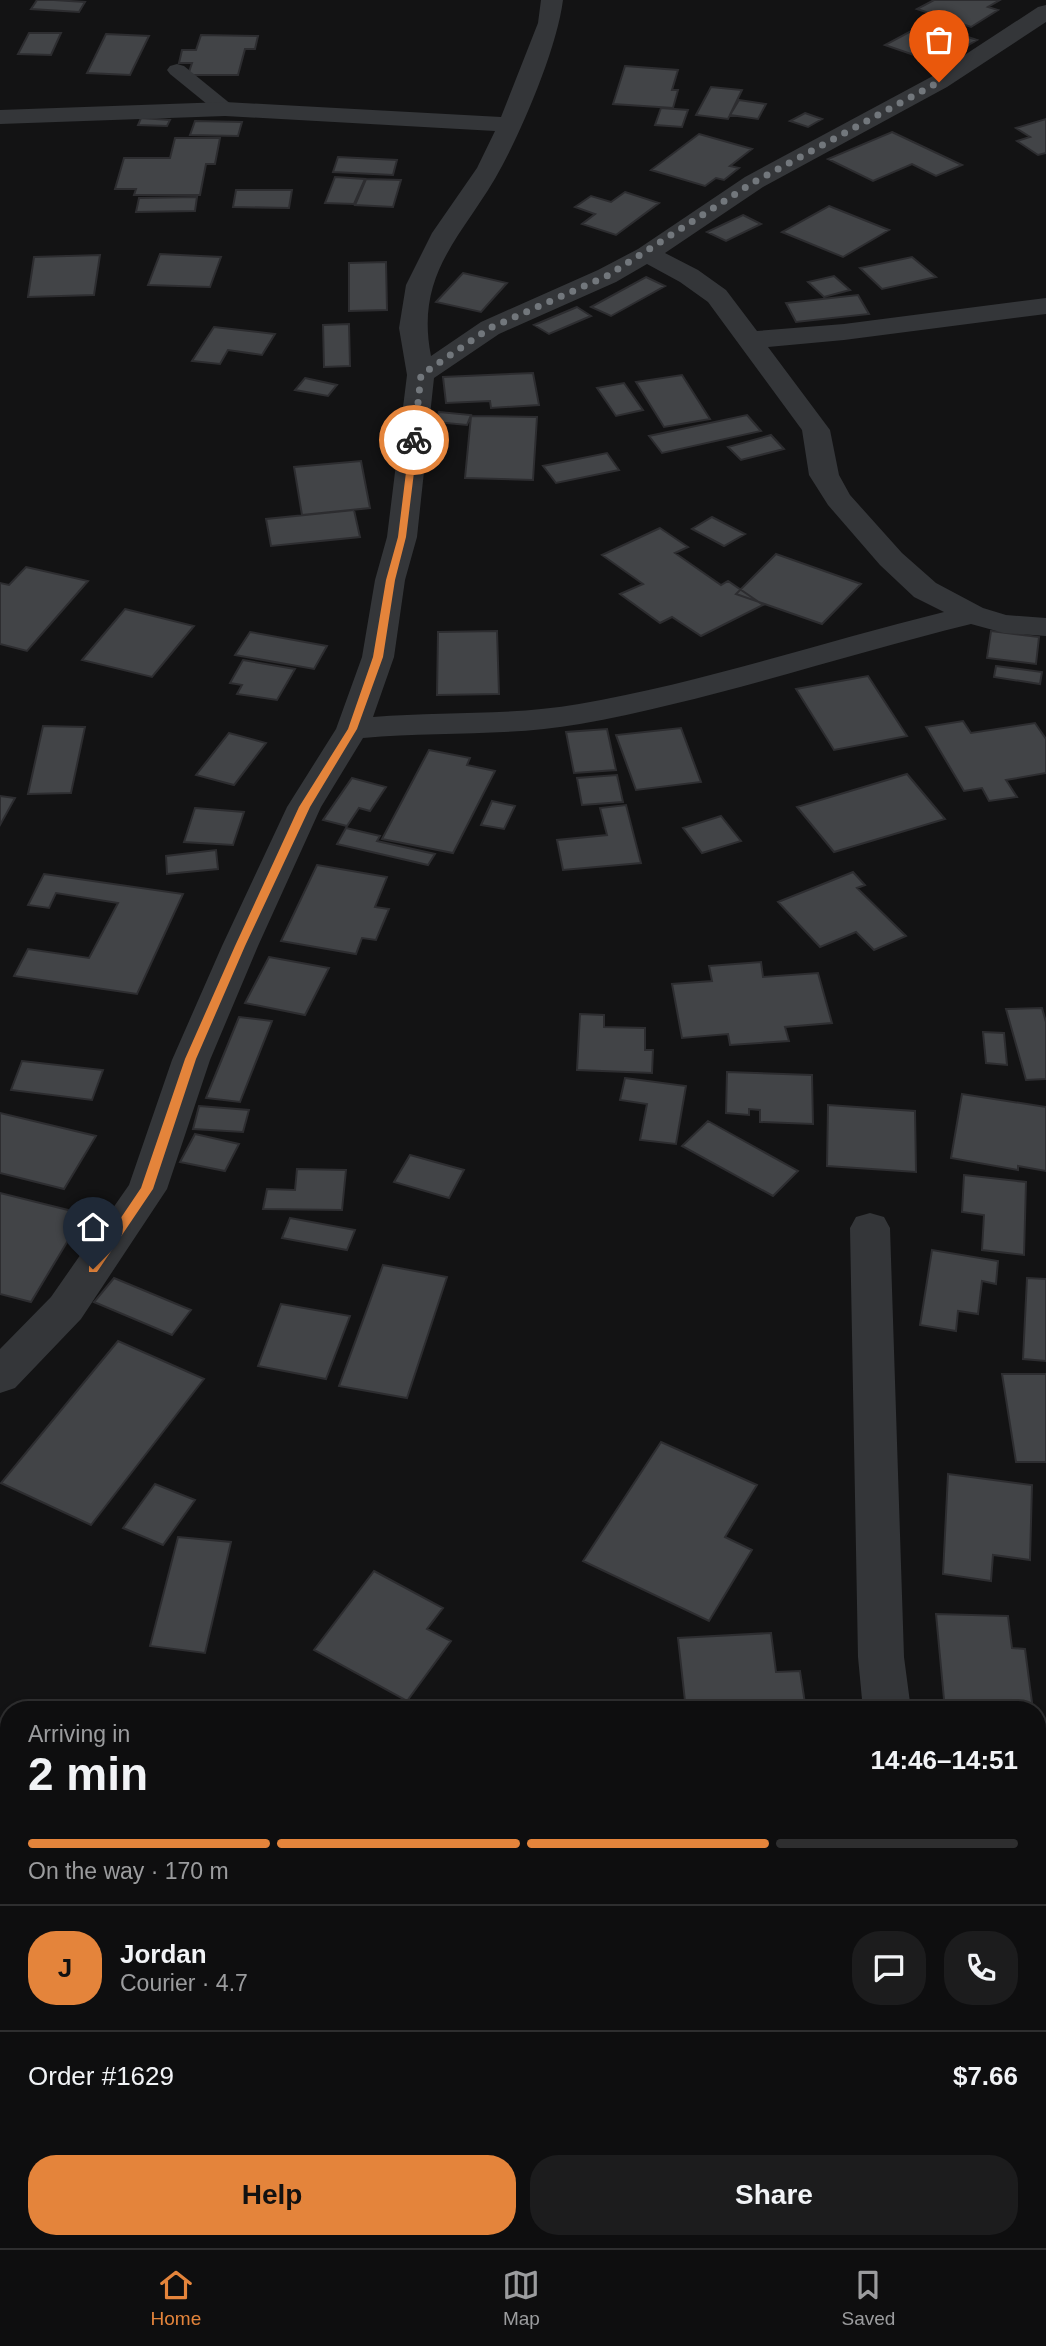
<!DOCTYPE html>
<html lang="en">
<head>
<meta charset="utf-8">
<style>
	body { margin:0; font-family:Arial,sans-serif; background:#1c1c1d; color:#f1f3f6; height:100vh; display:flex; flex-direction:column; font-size:26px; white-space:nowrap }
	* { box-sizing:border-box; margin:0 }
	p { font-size:23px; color:#9b9c9e }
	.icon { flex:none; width:38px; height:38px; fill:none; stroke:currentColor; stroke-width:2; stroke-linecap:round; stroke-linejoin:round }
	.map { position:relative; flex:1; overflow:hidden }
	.details { position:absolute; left:0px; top:1701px; width:1046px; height:548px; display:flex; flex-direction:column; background:#0e0e0f; border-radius:28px 28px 0 0; box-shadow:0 4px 10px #0003,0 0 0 2px #2e2e2f }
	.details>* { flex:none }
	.pin { position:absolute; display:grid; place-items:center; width:60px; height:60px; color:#fff; margin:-72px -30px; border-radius:50% 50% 50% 0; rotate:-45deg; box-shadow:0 0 7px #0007 }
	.pin .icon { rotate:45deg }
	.courier { position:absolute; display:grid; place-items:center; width:70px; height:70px; margin:-35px; border:5px solid #e4843b; border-radius:50%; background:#fff; color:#222; box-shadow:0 2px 9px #0007 }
	.summary em { font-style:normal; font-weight:700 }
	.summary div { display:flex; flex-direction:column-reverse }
	.summary { display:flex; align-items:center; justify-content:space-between; height:119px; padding:0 28px }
	h1 { font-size:46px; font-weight:700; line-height:52px }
	.bar { display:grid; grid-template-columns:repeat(4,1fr); gap:10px 7px; align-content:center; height:84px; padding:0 28px }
	.bar i { height:9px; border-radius:5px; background:#2e2e2f }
	.bar .current { background:#e4843b }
	.bar p { grid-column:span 4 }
	.line { display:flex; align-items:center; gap:18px; padding:0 28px; border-top:2px solid #2e2e2f }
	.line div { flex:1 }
	.round { display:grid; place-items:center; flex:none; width:74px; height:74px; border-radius:28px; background:#1c1c1d }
	.button { display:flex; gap:14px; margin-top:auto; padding:14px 28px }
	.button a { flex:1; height:80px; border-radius:28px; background:#e4843b; color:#111; font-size:28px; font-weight:700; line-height:80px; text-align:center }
	.button a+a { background:#1c1c1d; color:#f1f3f6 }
	.menu { display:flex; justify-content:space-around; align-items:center; height:98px; border-top:2px solid #2e2e2f; background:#0e0e0f; font-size:19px; color:#9b9c9e }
	.menu a { display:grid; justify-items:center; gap:4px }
	.menu .current { color:#e4843b }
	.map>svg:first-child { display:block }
</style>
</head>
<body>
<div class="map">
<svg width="1046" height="2248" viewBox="0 0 1046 2248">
	<rect width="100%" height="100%" fill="#131314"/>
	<!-- building -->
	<path fill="#424447" stroke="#2d2d30" stroke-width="2" d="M37,0H54L85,2L79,12L31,9Z
		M934,0H1000L988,7L998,10L971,27L917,9Z
		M926,23L977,40L937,63L885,45Z
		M29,33H61L51,55L18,54Z
		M106,34L149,36L130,75L87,73Z
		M201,35L258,36L255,49H245L238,75H188L192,63H179L182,50H196Z
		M625,66L678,70L672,90H678L673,108L613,104Z
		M711,87L742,90L728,119L696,115Z
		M739,100L766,104L758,119L730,115Z
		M661,108L688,110L682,127L655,125Z
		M805,113L822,119L808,127L790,121Z
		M141,118L170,120L167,126L138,125Z
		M1046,119V153L1038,155L1017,141L1030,137L1016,128Z
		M195,121L242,122L238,136L190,135Z
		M892,132L962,165L936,176L912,164L873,181L828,159Z
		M699,134L752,149L730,166L739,168L724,180L716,178L705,186L651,170Z
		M175,138H220L215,164H206L200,195H134L136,189H115L124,158H170Z
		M338,157L397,160L393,175L333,172Z
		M335,177L365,179L354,204L325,203Z
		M366,179L401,180L393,207L355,205Z
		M236,190H292L289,208L233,207Z
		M625,192L659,203L616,235L582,224L595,214L575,207L591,196L611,202Z
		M197,197L195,211L136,212L139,198Z
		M829,206L889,230L843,257L782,232Z
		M743,215L761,224L726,241L707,232Z
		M160,254L221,257L210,287L148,285Z
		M100,255L94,295L28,297L34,257Z
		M912,257L936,277L882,289L860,268Z
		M386,262L387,310L349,311V263Z
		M463,273L507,283L481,312L436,302Z
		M834,276L850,290L824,297L808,282Z
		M646,277L665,286L611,316L591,307Z
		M858,295L869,314L796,322L786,303Z
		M577,307L591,316L549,334L534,325Z
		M349,324L350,366L324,367L323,325Z
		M214,327L275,334L262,355L228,350L220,364L192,361Z
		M533,373L539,405L491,408L490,401L446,403L443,377Z
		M682,375L710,419L664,427L636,382Z
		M305,378L337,385L328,396L295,390Z
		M624,383L643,410L616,416L597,388Z
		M439,412L471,415L467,425L435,422Z
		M747,415L761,431L662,453L649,436Z
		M471,416L537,417L533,480L465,478Z
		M771,435L784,449L741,460L728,447Z
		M607,453L619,470L556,483L543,466Z
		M361,461L370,508L302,515L294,467Z
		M354,510L360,537L271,546L266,519Z
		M712,517L745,534L724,546L692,529Z
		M660,528L688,547L675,553L721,585L728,581L763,605L701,636L672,617L660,623L620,594L643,584L602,555Z
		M776,554L861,584L822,624L736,594Z
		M26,567L88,581L27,651L0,644V583L9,585Z
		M125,609L194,626L152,677L82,660Z
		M497,631L499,694L437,695L438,632Z
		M991,631L1039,637L1036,664L987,658Z
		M250,632L327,646L314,669L235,655Z
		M243,660L295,669L277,700L237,694L242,685L230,683Z
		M996,666L1042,672L1040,684L994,677Z
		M868,676L907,736L834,750L796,689Z
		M963,721L971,733L1035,723L1046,739V773L1006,780L1017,797L989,801L982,788L964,791L926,727Z
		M43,726L85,727L71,793L28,794Z
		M681,728L701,782L636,790L616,735Z
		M607,729L616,770L574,773L566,732Z
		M229,733L266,743L234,785L196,775Z
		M429,750L470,758L467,765L495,771L453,853L382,839Z
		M907,774L945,819L834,852L797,807Z
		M617,775L623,802L582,805L577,778Z
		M352,778L386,787L370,811L359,808L347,826L323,820Z
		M0,796L15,798L0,825Z
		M492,801L515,806L504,829L481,825Z
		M626,805L641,863L563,870L557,840L607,835L600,808Z
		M195,808L244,812L233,845L184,842Z
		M721,816L741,841L702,853L683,828Z
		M346,828L380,836L377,841L435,854L428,865L337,844Z
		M216,850L218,869L167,874L166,856Z
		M317,865L387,877L375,907L389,909L376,940L362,938L356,954L281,941Z
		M853,872L865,885L857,888L906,936L874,950L856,932L820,947L778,902Z
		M44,874L183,894L137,994L14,976L28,949L89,958L118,903L56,893L49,908L28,905Z
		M269,957L329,968L305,1015L245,1003Z
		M761,962L763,977L818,973L832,1023L785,1027L789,1041L730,1045L728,1034L682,1038L672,984L712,981L709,966Z
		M1042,1008L1046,1022V1079L1026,1080L1006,1009Z
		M580,1014L604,1015V1027L645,1028V1050H653L652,1073L577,1070Z
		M239,1017L272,1021L240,1102L206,1098Z
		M983,1032L1004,1033L1007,1065L986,1063Z
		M22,1061L103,1070L92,1100L11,1090Z
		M727,1072L812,1075L813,1124L760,1122V1110L749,1109V1115L726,1113Z
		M625,1078L686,1086L676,1144L640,1140L647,1104L620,1100Z
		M962,1094L1046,1107V1171L1018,1166V1170L951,1158Z
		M828,1105L915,1111L916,1172L827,1166Z
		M199,1106L249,1110L243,1132L193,1129Z
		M0,1113L96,1136L64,1189L0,1173Z
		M708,1121L798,1171L773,1196L682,1146Z
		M195,1134L239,1144L225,1171L180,1162Z
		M410,1155L464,1170L449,1198L394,1182Z
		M297,1169L346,1170L342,1210L263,1209L267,1189L295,1190Z
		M964,1175L1026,1182L1024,1255L982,1250L984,1215L962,1212Z
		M0,1193L84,1214L31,1302L0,1294Z
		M290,1218L355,1230L347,1250L282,1238Z
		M932,1250L998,1261L996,1284L982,1281L978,1314L958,1311L956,1331L920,1325Z
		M383,1265L447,1277L407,1398L339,1386Z
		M114,1278L191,1310L172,1335L94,1302Z
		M1027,1278L1046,1279V1361L1023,1359Z
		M281,1304L350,1316L326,1379L258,1366Z
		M118,1341L204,1379L91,1525L1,1483Z
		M1002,1374H1046V1462H1016Z
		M661,1442L757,1485L725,1537L752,1550L709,1621L583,1561Z
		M948,1474L1032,1485L1030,1560L993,1555L991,1581L943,1574Z
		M155,1484L195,1500L163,1545L123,1528Z
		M178,1537L231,1542L205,1653L150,1646Z
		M374,1571L443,1608L427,1629L451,1641L407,1701L314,1650Z
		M936,1614L1008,1616L1012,1648L1025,1649L1033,1710H945Z
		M771,1633L776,1672L800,1671L806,1710H686L678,1638Z
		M0,1835L9,1844V1944L7,1946L0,1939Z
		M1038,1892L1046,1894V2025L1038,2023Z
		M0,1985L9,1996V2079L0,2086Z
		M9,2102V2224L0,2229V2107Z
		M9,2234V2240H114L103,2248H0V2240Z
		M552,2240H697L693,2248H548Z"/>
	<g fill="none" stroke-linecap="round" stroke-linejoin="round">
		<!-- lane -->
		<path fill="#343639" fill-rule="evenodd" d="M177,64L184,66L232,105L235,109L232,113H218L170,74L167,70L170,66Z"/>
		<!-- street -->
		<path fill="#343639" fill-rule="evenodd" d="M541,0H563C557,47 525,123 502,166C466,234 414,270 431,356L481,322L598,270L638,249L745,177L931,77L1038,7L1046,5V22L947,87L763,187L665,253L698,270L726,290L757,331L844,324L1046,298V314L844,340L768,347L830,430L839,475L850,495L902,553L936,583L983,608L1006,615L1046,618V636L1004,633L971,624C841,656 712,700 580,724C508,737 435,731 363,738L321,807L258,946L210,1060L167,1189L81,1319L15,1388L0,1393V1349L51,1297L129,1185L172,1060L222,946L287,807L336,729L362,657L375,580L387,537L407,375L399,328L406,285L432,233L477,168L495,131L225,116L0,124V110L225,102L501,117L538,23ZM647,264L680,282L708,302L802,430L809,475L828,505L880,565L914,597L944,612C822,642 702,683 579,704C511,716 441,711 373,717L394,657L405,580L417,537L434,378L499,334L616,282Z
			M870,1213L884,1217L890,1228L904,1657L911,1710H863L858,1657L850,1228L856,1217Z
			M814,2240H868L866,2248H812Z"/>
	</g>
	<!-- route -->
	<path fill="#e4843b" d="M414,437L418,440L406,537L395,580L383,657L357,729L310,807L245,946L196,1059L153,1189L97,1272H89V1265L141,1188L185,1059L235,946L299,807L348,729L373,657L386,580L398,537L410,440Z"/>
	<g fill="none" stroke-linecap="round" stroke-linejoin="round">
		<!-- done -->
		<path stroke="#72777c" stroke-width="7" stroke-dasharray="0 12.6" d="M414,440L421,375L490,328L607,276L754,182L939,82"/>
	</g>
</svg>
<div class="pin" style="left:939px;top:82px;background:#ea580c"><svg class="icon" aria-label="bag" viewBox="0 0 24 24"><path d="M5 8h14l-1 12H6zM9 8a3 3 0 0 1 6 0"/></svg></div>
<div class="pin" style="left:93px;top:1269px;background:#1f2937"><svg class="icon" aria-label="home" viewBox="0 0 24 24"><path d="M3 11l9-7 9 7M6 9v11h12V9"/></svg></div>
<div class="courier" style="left:414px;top:440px"><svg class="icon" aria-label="bike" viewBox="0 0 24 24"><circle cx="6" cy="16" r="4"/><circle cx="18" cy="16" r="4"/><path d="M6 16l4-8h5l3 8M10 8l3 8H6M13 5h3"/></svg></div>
<section class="details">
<div class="summary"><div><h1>2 min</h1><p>Arriving in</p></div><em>14:46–14:51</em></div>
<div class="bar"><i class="current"></i><i class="current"></i><i class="current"></i><i></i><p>On the way · 170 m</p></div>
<div class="line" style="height:126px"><b class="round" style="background:#e4843b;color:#111">J</b><div><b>Jordan</b><p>Courier · 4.7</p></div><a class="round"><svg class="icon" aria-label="chat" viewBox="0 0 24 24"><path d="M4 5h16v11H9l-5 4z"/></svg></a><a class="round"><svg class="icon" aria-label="phone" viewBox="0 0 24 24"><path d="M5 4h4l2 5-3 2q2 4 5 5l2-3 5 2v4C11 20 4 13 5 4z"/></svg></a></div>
<div class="line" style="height:91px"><div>Order #1629</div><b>$7.66</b></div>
<div class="button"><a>Help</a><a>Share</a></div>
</section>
</div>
<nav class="menu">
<a class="current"><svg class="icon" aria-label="home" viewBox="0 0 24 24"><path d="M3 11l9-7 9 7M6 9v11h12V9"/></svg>Home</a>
<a><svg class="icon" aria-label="map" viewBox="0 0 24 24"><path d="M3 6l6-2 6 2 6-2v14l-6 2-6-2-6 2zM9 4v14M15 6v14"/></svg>Map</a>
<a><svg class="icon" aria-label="saved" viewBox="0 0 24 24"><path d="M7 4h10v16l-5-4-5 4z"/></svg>Saved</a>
</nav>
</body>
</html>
